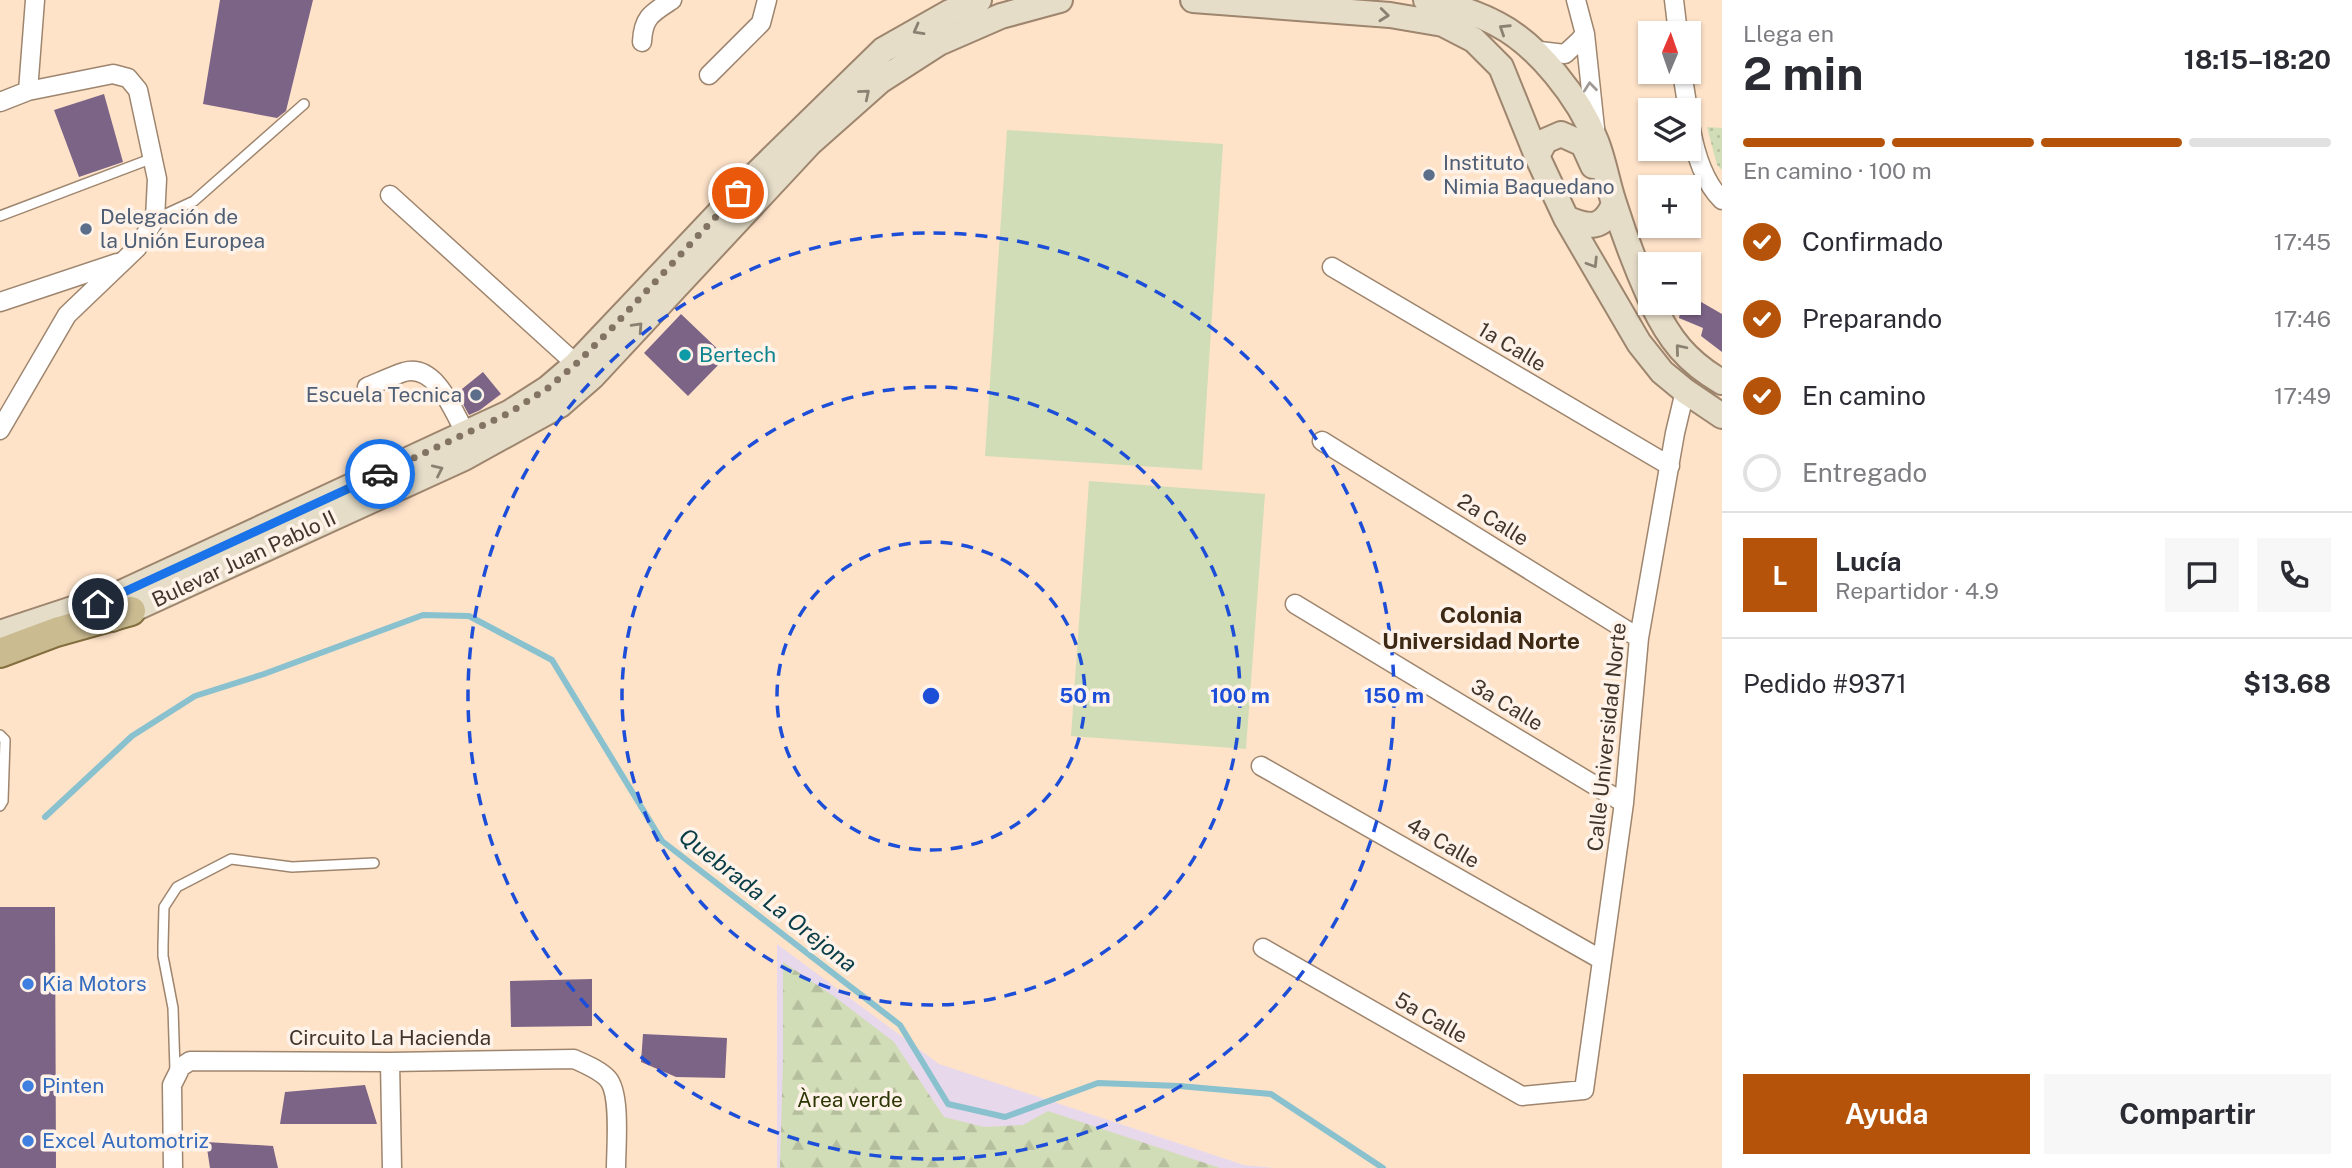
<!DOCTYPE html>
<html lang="es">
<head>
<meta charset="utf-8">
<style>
	body { margin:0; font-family:"Public Sans",sans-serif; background:#f7f7f7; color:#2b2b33; height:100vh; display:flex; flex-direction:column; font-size:26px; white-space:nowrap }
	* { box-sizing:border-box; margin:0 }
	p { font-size:23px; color:#7c7c81 }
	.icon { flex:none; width:38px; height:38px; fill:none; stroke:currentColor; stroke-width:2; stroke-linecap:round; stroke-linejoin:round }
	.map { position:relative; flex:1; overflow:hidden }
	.sheet { display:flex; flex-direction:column; background:#fff; width:630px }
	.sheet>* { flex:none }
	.needle { width:46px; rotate:2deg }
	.tools { position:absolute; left:1638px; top:21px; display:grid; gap:14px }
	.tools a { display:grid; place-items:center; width:63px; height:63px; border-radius:0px; background:#fff; box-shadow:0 2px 5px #0004; font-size:35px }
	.pin { position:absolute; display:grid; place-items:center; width:60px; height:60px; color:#fff; margin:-30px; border:4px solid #fff; border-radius:50%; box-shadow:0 2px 7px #0007 }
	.courier { position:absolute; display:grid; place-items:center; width:70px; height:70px; margin:-35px; border:5px solid #1a73e8; border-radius:50%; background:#fff; color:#222; box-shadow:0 2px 9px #0007 }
	.headline em { font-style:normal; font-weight:700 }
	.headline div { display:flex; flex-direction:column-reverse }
	.headline { display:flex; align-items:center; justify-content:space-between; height:119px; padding:0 21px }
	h1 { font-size:46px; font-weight:700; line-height:52px }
	.bar { display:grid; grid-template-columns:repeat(4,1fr); gap:10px 7px; align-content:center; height:84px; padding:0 21px }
	.bar i { height:9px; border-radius:5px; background:#e1e1e2 }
	.bar .current { background:#b45309 }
	.bar p { grid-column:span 4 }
	.line { display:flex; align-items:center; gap:18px; padding:0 21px; border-top:2px solid #e1e1e2 }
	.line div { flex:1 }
	.round { display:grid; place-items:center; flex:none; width:74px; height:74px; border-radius:0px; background:#f7f7f7 }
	ol { padding:0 21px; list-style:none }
	li { display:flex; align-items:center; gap:21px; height:77px }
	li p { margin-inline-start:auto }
	li .icon { padding:7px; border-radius:50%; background:#b45309; color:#fff; stroke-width:4 }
	li:last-child { color:#7c7c81 }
	li i { width:38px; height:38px; border:4px solid #e1e1e2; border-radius:50% }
	.cta { display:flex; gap:14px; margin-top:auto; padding:14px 21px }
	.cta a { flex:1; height:80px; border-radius:0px; background:#b45309; color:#fff; font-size:28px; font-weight:700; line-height:80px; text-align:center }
	.cta a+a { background:#f7f7f7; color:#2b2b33 }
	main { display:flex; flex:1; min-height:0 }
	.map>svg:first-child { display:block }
</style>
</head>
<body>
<main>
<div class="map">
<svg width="1722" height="1168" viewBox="0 0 1722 1168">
	<defs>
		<pattern id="forest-firs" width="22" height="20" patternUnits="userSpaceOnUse" patternTransform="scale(1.75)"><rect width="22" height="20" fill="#d1ddb6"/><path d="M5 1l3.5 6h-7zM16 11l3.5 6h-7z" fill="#b5be9d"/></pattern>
		<pattern id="park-dots" width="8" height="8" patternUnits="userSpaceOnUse" patternTransform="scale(1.75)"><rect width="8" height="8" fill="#d1ddb6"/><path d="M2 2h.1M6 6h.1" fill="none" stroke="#b5be9d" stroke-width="1.8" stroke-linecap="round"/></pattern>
	</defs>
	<rect width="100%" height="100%" fill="#fee3c9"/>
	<!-- education -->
	<path fill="#e8d8eb" d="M777,944L939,1064L1244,1165L1275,1168H777Z"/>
	<!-- grass -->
	<path fill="#d1ddb6" d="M1007,130L1223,144L1202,470L985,456Z
		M1089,481L1265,494L1246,749L1071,736Z"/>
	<!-- forest -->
	<path fill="url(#forest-firs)" d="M783,962L835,997L894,1042L944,1117L984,1127L1023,1125L1048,1111L1220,1168H780L783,1059Z"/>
	<!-- park -->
	<path fill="url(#park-dots)" d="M1707,127L1722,128V170L1717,165Z"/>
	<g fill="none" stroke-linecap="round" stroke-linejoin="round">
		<!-- stream -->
		<path stroke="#89c1ce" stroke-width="6" d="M45,817L132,736L195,696L264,674L423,615L469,616L552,660L662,841L900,1025L948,1104L1005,1117L1098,1083L1179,1086L1271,1094L1383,1168"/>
	</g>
	<!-- building -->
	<path fill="#7c6487" d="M220,0H313L286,111L277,118L203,104Z
		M104,94L123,162L79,177L54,110Z
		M1689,295L1722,314V352L1701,336L1703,328L1679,318L1682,303H1689Z
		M681,314L726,357L688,396L644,353Z
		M483,372L501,394L480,410L469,415L457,393Z
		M0,907H55L56,1168H0Z
		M592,979V1026L511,1027L510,981Z
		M643,1034L727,1038L725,1078L676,1077L641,1062Z
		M365,1085L377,1124H280L285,1092Z
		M206,1142L273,1146L278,1168H210Z"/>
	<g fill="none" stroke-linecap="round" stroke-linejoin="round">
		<defs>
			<path id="lane" d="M0,216L153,158
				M155,219L194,201L304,104
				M0,735L5,740L3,801L0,806
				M175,1070L173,1008L163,956V946L164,907L177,887L231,859L292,867L374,863"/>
			<path id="street" d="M1576,0L1585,34L1595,128
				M1674,0L1678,33
				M642,42C643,17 652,13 672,0
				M1531,50L1565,54L1579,41L1585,34
				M1682,72L1688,110
				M709,75L761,23L767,0
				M28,91L35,0
				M0,102L28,91L113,74L128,78L138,90L157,179L155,219L137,248L67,315L0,430
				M1689,117C1693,146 1701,179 1722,200
				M390,195L576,364
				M1332,267L1670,466
				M0,302L117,263
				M367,387C379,382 392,376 404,372C436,363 453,411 466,434
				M1322,441L1639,638
				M1295,604L1624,803
				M1261,766L1602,960
				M1263,948L1522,1096L1584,1090L1624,803L1639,638L1675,433L1685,391
				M390,1062L392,1168
				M173,1168L172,1085L181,1067L190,1061L390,1062L574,1059C585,1064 600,1070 608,1079C621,1094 616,1147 616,1168"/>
			<path id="secondary" d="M1193,0L1390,15L1443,24L1474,40L1501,67L1537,156L1566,218L1639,343L1662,372L1685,391L1722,416
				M1426,0C1450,5 1475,12 1497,24C1538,45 1580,99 1596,141C1604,161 1607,182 1614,203C1624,235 1636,267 1650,298
				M1537,156L1545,141L1561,134L1583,144L1593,166
				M1566,218C1589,228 1603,230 1614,204
				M1652,303C1669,339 1687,362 1722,382
				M112,619L464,458L560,405L592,377L810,143L880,81L939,43L1001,16L1060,0
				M0,633L121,593L509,413L548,388L576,364L756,174L883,50L950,12L979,0"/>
			<path id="primary" d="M0,653L56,632L131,611"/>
		</defs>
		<!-- lane casing -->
		<use href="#lane" stroke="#9e856e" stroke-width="12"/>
		<!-- street casing -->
		<use href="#street" stroke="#9e856e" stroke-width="21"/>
		<!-- secondary casing -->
		<use href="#secondary" stroke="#9e856e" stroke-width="28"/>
		<!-- primary casing -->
		<use href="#primary" stroke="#836f3e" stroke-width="32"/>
		<!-- lane -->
		<use href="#lane" stroke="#fff" stroke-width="9"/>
		<!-- street -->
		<use href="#street" stroke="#fff" stroke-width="18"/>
		<!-- secondary -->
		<use href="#secondary" stroke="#e5ddc8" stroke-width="24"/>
		<!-- primary -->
		<use href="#primary" stroke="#cabb91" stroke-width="28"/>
	</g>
	<!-- one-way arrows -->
	<defs><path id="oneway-chevron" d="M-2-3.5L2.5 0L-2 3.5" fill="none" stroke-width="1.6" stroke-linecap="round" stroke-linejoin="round" transform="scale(1.75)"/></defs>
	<g stroke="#8b8172">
		<use href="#oneway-chevron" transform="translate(1384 15) rotate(6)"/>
		<use href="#oneway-chevron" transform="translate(1504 29) rotate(-147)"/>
		<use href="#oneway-chevron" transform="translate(918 30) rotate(151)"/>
		<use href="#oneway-chevron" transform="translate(865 94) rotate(-40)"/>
		<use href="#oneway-chevron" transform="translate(1593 263) rotate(58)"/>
		<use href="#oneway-chevron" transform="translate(638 327) rotate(-47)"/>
		<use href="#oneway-chevron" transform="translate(1680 349) rotate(-130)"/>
		<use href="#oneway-chevron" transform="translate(438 470) rotate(-25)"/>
	</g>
	<use stroke="#a09a96" href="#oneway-chevron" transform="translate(1590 87) rotate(-96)"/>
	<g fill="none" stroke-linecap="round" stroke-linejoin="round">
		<!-- done -->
		<path stroke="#837363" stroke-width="7" stroke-dasharray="0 12.6" d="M380,474L509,413L548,388L576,364L612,328L738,193"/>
		<!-- route -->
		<path stroke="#1a73e8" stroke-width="9" d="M98,604L380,474"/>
	</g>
	<!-- distance rings -->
	<g fill="none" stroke="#1d4ed8" stroke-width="3.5" stroke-dasharray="12 9">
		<circle cx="931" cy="696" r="154"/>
		<circle cx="931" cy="696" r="309"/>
		<circle cx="931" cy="696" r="463"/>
	</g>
	<!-- markers -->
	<g fill="#5c6f8a" stroke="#fff3e9" stroke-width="2.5">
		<circle cx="1429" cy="175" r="7"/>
		<circle cx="86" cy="229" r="7"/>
		<circle cx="476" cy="395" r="7"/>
	</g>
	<circle fill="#0f9aa8" stroke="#fff3e9" stroke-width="2.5" cx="685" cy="355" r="7"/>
	<g fill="#3f7fe0" stroke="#fff3e9" stroke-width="2.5">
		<circle cx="28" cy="984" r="7"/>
		<circle cx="28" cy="1086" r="7"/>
		<circle cx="28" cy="1141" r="7"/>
	</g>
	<g text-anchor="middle" stroke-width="7" stroke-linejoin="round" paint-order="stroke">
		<!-- service labels -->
		<g font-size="21" fill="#4e5e75" stroke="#fff3e9" text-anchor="start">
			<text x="1443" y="170">Instituto<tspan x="1443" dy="24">Nimia Baquedano</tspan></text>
			<text x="100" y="224">Delegación de<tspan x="100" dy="24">la Unión Europea</tspan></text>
			<text x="462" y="402" text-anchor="end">Escuela Tecnica</text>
		</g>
		<!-- street labels -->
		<g font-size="21" fill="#41362c" stroke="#fff3e9">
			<text transform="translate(1512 347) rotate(31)" y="7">1a Calle</text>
			<text transform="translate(1493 520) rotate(32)" y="7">2a Calle</text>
			<text transform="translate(244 559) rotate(-25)" y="7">Bulevar Juan Pablo II</text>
			<text transform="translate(1507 705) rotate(31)" y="7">3a Calle</text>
			<text transform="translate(1607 737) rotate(-84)" y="7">Calle Universidad Norte</text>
			<text transform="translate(1443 843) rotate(30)" y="7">4a Calle</text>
			<text transform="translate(1431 1018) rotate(30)" y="7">5a Calle</text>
			<text x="390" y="1045">Circuito La Hacienda</text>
		</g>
		<!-- culture labels -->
		<g font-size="21" fill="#0d838f" stroke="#fff3e9" text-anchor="start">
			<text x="699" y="362">Bertech</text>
		</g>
		<!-- shop labels -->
		<g font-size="21" fill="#366cbe" stroke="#fff3e9" text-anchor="start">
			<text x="42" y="991">Kia Motors</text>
			<text x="42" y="1093">Pinten</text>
			<text x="42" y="1148">Excel Automotriz</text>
		</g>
		<!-- park labels -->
		<g font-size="21" fill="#2b3603" stroke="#fff3e9">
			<text x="850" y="1107">Àrea verde</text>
		</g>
		<!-- neighbourhood labels -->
		<g font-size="23" font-weight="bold" fill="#3d2914" stroke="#fff3e9">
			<text x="1481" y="623">Colonia<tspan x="1481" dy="26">Universidad Norte</tspan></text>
		</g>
		<!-- water labels -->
		<g font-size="23" font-style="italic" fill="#083d47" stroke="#fff3e9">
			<text transform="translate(768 900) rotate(38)" y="8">Quebrada La Orejona</text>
		</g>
	</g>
	<circle cx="931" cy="696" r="10" fill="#1d4ed8" stroke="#fff3e9" stroke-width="3.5"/>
	<g font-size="21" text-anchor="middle" font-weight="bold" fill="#1d4ed8" stroke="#fff3e9" stroke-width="7" stroke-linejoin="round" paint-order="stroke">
		<text x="1085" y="703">50 m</text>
		<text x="1240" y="703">100 m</text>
		<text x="1394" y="703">150 m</text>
	</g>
</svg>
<div class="tools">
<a><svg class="needle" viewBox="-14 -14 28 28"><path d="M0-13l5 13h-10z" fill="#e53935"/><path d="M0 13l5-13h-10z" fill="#7c7c81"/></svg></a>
<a><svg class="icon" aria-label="layers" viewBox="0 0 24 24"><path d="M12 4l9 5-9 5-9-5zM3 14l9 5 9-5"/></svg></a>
<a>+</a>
<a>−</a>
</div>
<div class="pin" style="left:738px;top:193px;background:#ea580c"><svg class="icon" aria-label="bag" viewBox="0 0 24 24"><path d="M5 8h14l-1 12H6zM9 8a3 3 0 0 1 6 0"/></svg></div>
<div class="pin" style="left:98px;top:604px;background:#1f2937"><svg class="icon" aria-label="home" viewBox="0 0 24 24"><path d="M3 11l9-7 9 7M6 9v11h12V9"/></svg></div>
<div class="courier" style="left:380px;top:474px"><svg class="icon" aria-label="car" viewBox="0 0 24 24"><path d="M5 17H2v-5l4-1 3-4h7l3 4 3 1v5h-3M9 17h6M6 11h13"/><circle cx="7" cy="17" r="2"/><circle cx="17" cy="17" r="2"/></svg></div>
</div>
<section class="sheet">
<div class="headline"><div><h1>2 min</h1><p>Llega en</p></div><em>18:15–18:20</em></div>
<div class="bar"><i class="current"></i><i class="current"></i><i class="current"></i><i></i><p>En camino · 100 m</p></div>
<ol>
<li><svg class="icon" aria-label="check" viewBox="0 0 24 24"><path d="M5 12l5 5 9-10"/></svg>Confirmado<p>17:45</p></li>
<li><svg class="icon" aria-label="check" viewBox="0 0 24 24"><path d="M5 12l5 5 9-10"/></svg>Preparando<p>17:46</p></li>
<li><svg class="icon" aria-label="check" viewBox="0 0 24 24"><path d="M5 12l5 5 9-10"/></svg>En camino<p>17:49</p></li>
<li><i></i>Entregado</li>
</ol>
<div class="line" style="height:126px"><b class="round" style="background:#b45309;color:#fff">L</b><div><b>Lucía</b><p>Repartidor · 4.9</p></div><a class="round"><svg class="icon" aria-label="chat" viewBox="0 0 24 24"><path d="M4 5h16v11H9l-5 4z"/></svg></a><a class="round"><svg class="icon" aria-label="phone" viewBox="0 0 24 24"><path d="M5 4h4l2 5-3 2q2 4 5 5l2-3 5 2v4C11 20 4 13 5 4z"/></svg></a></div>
<div class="line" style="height:91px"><div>Pedido #9371</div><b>$13.68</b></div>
<div class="cta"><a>Ayuda</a><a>Compartir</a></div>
</section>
</main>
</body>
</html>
